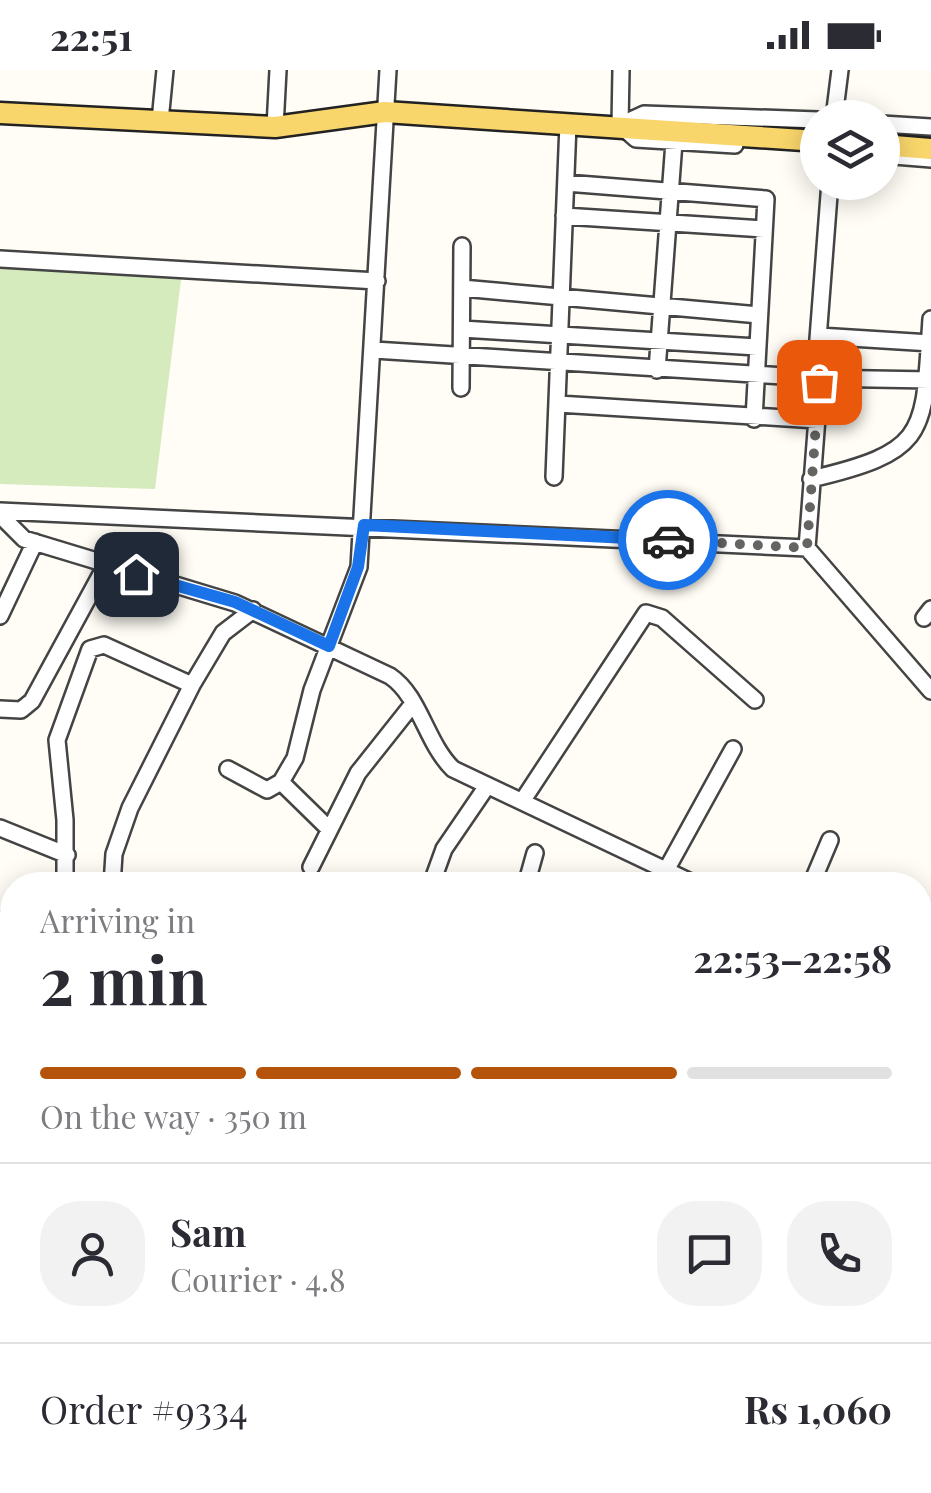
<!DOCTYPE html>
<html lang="en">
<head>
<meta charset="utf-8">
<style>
	body { margin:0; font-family:"Playfair Display",serif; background:#f2f2f3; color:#2b2b33; height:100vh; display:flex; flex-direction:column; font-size:38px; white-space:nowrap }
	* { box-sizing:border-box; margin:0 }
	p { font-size:32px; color:#7c7c81 }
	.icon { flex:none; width:55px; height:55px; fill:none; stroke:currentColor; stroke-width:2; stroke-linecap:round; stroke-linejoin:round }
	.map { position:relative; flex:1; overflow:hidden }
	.panel { position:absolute; left:0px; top:802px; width:932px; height:622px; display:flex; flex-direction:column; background:#fff; border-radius:40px 40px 0 0; box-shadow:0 5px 25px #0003 }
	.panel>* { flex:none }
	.controls { position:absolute; left:800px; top:30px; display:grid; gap:20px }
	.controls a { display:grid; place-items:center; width:100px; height:100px; border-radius:50%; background:#fff; box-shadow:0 5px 25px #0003; font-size:50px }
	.pin { position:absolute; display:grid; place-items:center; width:85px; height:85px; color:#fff; margin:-42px; border-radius:20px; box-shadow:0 5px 15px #0006 }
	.courier { position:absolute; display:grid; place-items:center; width:100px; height:100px; margin:-50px; border:8px solid #1a73e8; border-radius:50%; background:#fff; color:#222; box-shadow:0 2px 12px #0007 }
	.summary em { font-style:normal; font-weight:700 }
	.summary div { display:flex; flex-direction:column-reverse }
	.summary { display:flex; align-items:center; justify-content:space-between; height:170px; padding:0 40px }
	h1 { font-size:65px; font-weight:700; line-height:75px }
	.bar { display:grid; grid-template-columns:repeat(4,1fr); gap:15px 10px; align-content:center; height:120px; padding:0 40px }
	.bar i { height:12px; border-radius:8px; background:#e1e1e2 }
	.bar .current { background:#b45309 }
	.bar p { grid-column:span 4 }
	.line { display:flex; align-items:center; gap:25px; padding:0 40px; border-top:2px solid #e1e1e2 }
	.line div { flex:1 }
	.round { display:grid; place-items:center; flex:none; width:105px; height:105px; border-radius:40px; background:#f2f2f3 }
	.status { display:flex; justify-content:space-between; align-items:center; height:70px; padding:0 50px; background:#fff; direction:ltr }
	.status svg { height:28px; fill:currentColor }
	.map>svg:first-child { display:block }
</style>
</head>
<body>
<div class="status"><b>22:51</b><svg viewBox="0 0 49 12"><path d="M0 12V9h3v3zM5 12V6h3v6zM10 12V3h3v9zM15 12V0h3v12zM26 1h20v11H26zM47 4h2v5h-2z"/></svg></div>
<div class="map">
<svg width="931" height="1423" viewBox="0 0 931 1423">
	<rect width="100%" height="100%" fill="#fffdf5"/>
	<!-- green -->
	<path fill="#d5ebbd" d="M0,180L183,194L155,419L0,414Z"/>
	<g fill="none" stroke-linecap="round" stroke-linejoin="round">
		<defs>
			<path id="minor" d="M621,0L620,55L636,69L735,75
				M834,48L840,0
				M160,51L165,0
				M882,54L931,57
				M620,55L644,44L818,50
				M275,57L278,0
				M882,85L931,89
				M830,112L815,308L931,310
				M566,113L766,129L754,349
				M564,146L764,159
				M0,189L377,211
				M462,218L759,245
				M462,259L757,277
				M819,266L931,273
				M374,280L815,308L819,322L807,478L931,621
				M657,300L674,72
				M461,318L462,176
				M558,334L817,350
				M554,407L568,54
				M811,409C931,381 923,363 931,249
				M0,441L807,478
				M0,445L24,469L235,533L390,606C420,626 426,673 453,699L697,815
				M0,546L35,472
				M924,548L931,539
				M0,639L21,640L32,631L106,495
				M228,699L267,720L281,712L295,688L312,620L359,497L388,0
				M281,712L329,759
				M523,730L646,543L662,548L755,630
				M0,758L67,785
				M311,797L358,703L412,635
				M65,815V750L57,670L90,579L104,575L192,615
				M112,815L114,784L130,738L192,615L223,563L253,540
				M431,815L444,779L487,716
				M526,815L535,783
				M658,815L733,679
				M811,815L830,770
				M0,850H12
				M920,948L931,937
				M920,1072L931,1074
				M0,1137L12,1116
				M920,1193L931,1197
				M920,1274L931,1257
				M0,1353L12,1359
				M920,1361L931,1365
				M611,1412L626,1423
				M800,1412L824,1423
				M62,1423L71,1412
				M146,1423L155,1417L188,1423
				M238,1423L262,1412
				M675,1423L682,1412
				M751,1423L759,1412"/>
			<path id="major" d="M0,43L275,57L385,42L818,71
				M882,75L931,79"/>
		</defs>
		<!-- minor casing -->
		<use href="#minor" stroke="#444" stroke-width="20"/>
		<!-- major casing -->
		<use href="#major" stroke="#222" stroke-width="25"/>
		<!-- minor -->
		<use href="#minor" stroke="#fff" stroke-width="15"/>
		<!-- major -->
		<use href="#major" stroke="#f9d66b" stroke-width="20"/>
	</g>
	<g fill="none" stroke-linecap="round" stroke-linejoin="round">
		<!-- done -->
		<path stroke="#646461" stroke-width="10" stroke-dasharray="0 18" d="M668,470L807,478L819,312"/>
		<!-- route -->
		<path stroke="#1a73e8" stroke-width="12" d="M136,504L235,532L329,576L358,497L364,455L668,470"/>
	</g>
</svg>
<div class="controls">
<a><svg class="icon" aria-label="layers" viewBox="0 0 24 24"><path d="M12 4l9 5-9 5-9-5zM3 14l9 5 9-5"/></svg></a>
</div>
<div class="pin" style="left:819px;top:312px;background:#ea580c"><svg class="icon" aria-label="bag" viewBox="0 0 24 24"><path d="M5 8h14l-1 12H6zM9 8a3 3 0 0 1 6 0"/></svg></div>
<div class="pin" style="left:136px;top:504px;background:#1f2937"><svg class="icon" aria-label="home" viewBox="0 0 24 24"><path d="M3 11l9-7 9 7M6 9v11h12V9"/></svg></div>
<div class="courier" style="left:668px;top:470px"><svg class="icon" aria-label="car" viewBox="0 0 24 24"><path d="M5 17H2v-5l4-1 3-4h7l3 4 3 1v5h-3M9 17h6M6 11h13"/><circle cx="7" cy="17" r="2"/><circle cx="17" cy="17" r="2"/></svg></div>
<section class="panel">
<div class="summary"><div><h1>2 min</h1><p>Arriving in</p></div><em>22:53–22:58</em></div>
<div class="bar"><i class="current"></i><i class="current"></i><i class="current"></i><i></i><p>On the way · 350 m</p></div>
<div class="line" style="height:180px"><a class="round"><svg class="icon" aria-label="person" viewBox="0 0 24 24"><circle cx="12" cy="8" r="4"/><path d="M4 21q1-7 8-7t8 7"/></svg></a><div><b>Sam</b><p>Courier · 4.8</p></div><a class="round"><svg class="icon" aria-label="chat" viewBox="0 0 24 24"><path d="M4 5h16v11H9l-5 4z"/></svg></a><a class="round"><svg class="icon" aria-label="phone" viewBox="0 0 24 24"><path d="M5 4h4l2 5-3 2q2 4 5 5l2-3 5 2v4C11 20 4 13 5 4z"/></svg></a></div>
<div class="line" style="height:130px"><div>Order #9334</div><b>Rs 1,060</b></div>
</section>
</div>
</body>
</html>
